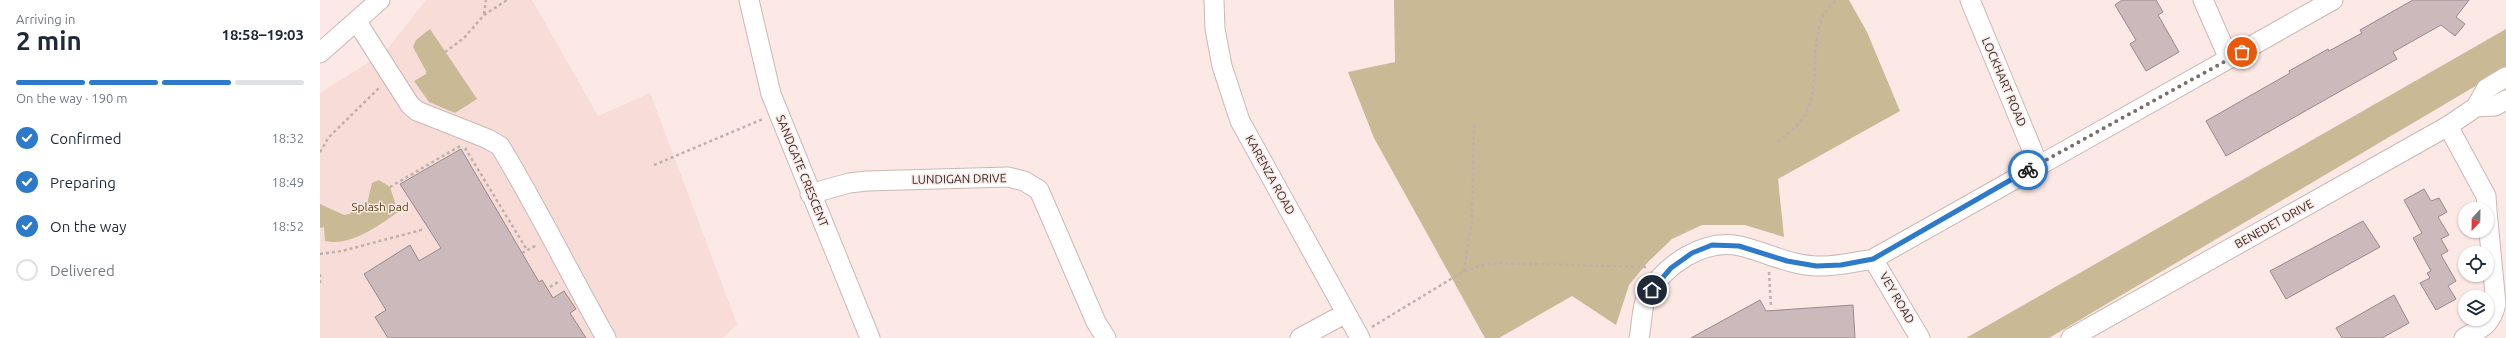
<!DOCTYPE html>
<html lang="en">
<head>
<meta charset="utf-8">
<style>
	body { margin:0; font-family:Ubuntu,sans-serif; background:#f6f6f7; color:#1f2937; height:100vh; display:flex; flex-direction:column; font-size:15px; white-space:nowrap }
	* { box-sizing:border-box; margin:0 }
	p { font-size:13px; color:#747a83 }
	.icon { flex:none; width:22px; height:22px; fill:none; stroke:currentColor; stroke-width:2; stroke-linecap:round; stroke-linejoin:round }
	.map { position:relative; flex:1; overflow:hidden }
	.panel { display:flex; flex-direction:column; background:#fff; width:320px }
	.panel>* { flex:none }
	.needle { width:26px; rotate:202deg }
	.tools { position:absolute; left:2138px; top:202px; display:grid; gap:8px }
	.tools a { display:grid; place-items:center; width:36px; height:36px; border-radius:50%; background:#fff; box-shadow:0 1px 3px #0004; font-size:20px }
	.pin { position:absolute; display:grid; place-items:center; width:34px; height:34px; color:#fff; margin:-17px; border:2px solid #fff; border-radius:50%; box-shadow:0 1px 4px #0007 }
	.courier { position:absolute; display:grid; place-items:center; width:40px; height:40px; margin:-20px; border:3px solid #2e7aca; border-radius:50%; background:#fff; color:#222; box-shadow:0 1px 5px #0007 }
	.overview em { font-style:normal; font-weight:700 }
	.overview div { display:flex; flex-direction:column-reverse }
	.overview { display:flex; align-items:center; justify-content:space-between; height:68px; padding:0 16px }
	h1 { font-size:26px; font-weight:700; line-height:30px }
	.bar { display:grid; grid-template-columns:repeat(4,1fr); gap:6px 4px; align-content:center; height:48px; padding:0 16px }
	.bar i { height:5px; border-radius:3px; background:#e0e1e3 }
	.bar .selected { background:#2e7aca }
	.bar p { grid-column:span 4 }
	ol { padding:0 16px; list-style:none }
	li { display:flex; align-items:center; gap:12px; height:44px }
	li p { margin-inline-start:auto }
	li .icon { padding:4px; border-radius:50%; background:#2e7aca; color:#fff; stroke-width:4 }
	li:last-child { color:#747a83 }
	li i { width:22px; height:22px; border:2px solid #e0e1e3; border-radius:50% }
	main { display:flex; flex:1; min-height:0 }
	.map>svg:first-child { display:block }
</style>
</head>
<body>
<main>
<section class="panel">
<div class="overview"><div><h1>2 min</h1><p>Arriving in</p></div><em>18:58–19:03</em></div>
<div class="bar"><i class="selected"></i><i class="selected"></i><i class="selected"></i><i></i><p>On the way · 190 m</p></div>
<ol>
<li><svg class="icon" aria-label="check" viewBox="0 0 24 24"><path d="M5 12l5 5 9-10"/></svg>Confirmed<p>18:32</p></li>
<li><svg class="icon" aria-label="check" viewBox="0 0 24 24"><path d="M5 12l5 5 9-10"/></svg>Preparing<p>18:49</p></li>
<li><svg class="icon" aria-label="check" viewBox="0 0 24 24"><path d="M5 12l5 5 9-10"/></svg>On the way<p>18:52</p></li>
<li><i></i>Delivered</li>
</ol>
</section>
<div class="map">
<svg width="2186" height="338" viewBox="0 0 2186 338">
	<rect width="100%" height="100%" fill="#fce9e5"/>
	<!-- built -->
	<path fill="#f7dcd7" d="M106,0H212L278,116L330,93L417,324L403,338H0V93L65,52Z"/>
	<!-- green -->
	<path fill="#c9b995" d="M1074,0H1529L1547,32L1580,111L1458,179L1464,237L1425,225H1382L1352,239L1328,262L1309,285L1296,325L1252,296L1179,338H1165L1054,138L1028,72L1075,62Z
		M110,29L157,99L135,113L109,102L94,81L106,74V71L93,47L96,40Z
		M2186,29V68L1729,338H1646Z
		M59,180L70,187L78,212C58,226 30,247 5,241L4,227L0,228V204L24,215L30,214L34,204H44L48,200L52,183Z"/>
	<!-- building -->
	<path fill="#cbb9bc" stroke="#9a898d" d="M1802,0H1836L1843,12L1838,15L1859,52L1826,71L1810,44L1816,40L1795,5Z
		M2093,0H2149L2136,17L2145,24L2135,36L2121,25L2073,52L2077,59L1906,156L1886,121L1970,73L1969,71L2008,49L2009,51L2042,33L2040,30Z
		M141,149L219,282L222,280L233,298L244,291L256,309L250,313L266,338H68L55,317L66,310L44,274L90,245L99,261L121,248L80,184Z
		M2104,189L2111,201L2119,198L2127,212L2118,217L2129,235L2121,239L2128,251L2121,255L2136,281L2128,286L2136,299L2116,310L2100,283L2110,278L2107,273L2111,271L2093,238L2102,233L2084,200Z
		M2043,221L2060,247L1966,299L1950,271Z
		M2074,295L2089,323L2062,338H2022L2016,328Z
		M1440,300L1446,311L1533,305L1535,338H1371Z"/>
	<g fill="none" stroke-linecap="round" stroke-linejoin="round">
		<defs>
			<path id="minor" d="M429,0L451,94L550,338
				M894,0L895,29L902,66L920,121L1040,338
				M1650,0L1718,164
				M1883,0L1909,59
				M37,22L90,105L97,111L168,139L180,146C218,209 250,274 286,338
				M0,53L60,0
				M2156,107L2175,106L2186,100
				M2128,126L2166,196L2167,209
				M490,194L529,183L547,181L688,177L704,181L719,190L776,322L786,338
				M1553,259L1600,338
				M980,338L1026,313
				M1319,338C1322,326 1321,307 1327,296C1344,265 1384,238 1420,246C1446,252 1469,265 1496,266C1515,267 1535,262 1553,259L2013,0
				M1751,338L2128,126L2156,107L2166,89L2186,77
				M2144,338C2162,328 2171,325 2176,304L2167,211"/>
		</defs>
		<!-- minor casing -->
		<use href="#minor" stroke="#cab8b4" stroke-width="21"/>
		<!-- path -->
		<path stroke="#c0b0ad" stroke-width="2.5" stroke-dasharray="3 3" stroke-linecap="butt" d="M164,14L166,0
			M125,52L144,38L164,15L187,0
			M1458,142C1468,133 1480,125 1486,113C1504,78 1483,29 1516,0
			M145,148L207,250
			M0,152L9,137L60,87
			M334,165L443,119
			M70,187L140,146
			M202,253L217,245
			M0,254L22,251L105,229
			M1144,271L1152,221L1154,124
			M1449,272L1451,308
			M0,274V283
			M230,287L238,282
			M1052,327L1144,271L1171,263L1328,267"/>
		<!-- minor -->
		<use href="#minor" stroke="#fff" stroke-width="19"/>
	</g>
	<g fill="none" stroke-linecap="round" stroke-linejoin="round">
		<!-- done -->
		<path stroke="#796e6c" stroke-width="4" stroke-dasharray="0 7.2" d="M1708,170L1922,52"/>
		<!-- route -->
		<path stroke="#2e7aca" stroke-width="5" d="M1332,290L1351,268L1372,253L1392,245L1419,246L1467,261L1496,266L1521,265L1553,259L1708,170"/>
	</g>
	<g text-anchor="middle" stroke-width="3" stroke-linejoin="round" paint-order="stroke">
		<!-- street labels -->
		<g font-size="12" fill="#332c2b" stroke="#fce9e5">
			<text transform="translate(1684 82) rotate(67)" y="4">LOCKHART ROAD</text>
			<text transform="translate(482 171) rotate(68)" y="4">SANDGATE CRESCENT</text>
			<text transform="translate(950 175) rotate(61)" y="4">KARENZA ROAD</text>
			<text transform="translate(639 179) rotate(-1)" y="4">LUNDIGAN DRIVE</text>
			<text transform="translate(1954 224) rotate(-29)" y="4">BENEDET DRIVE</text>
			<text transform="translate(1577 298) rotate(60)" y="4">VEY ROAD</text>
		</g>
		<!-- park labels -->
		<g font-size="12" fill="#574518" stroke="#fce9e5">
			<text x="60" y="211">Splash pad</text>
		</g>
	</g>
</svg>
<div class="tools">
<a><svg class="needle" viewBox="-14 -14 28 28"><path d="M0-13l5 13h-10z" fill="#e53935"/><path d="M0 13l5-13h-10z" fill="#747a83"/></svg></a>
<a><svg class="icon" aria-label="locate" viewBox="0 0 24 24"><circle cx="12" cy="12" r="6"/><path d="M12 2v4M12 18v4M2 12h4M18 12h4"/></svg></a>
<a><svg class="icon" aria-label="layers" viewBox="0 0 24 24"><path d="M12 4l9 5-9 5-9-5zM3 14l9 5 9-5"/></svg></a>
</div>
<div class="pin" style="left:1922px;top:52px;background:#ea580c"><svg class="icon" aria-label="bag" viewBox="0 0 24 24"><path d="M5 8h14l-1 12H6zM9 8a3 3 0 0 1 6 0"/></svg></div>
<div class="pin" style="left:1332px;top:290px;background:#1f2937"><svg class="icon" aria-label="home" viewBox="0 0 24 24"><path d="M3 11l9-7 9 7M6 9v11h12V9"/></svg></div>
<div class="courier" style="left:1708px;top:170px"><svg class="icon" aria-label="bike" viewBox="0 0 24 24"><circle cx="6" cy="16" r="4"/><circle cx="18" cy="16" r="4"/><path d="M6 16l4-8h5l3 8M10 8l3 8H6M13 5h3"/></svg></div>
</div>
</main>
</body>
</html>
